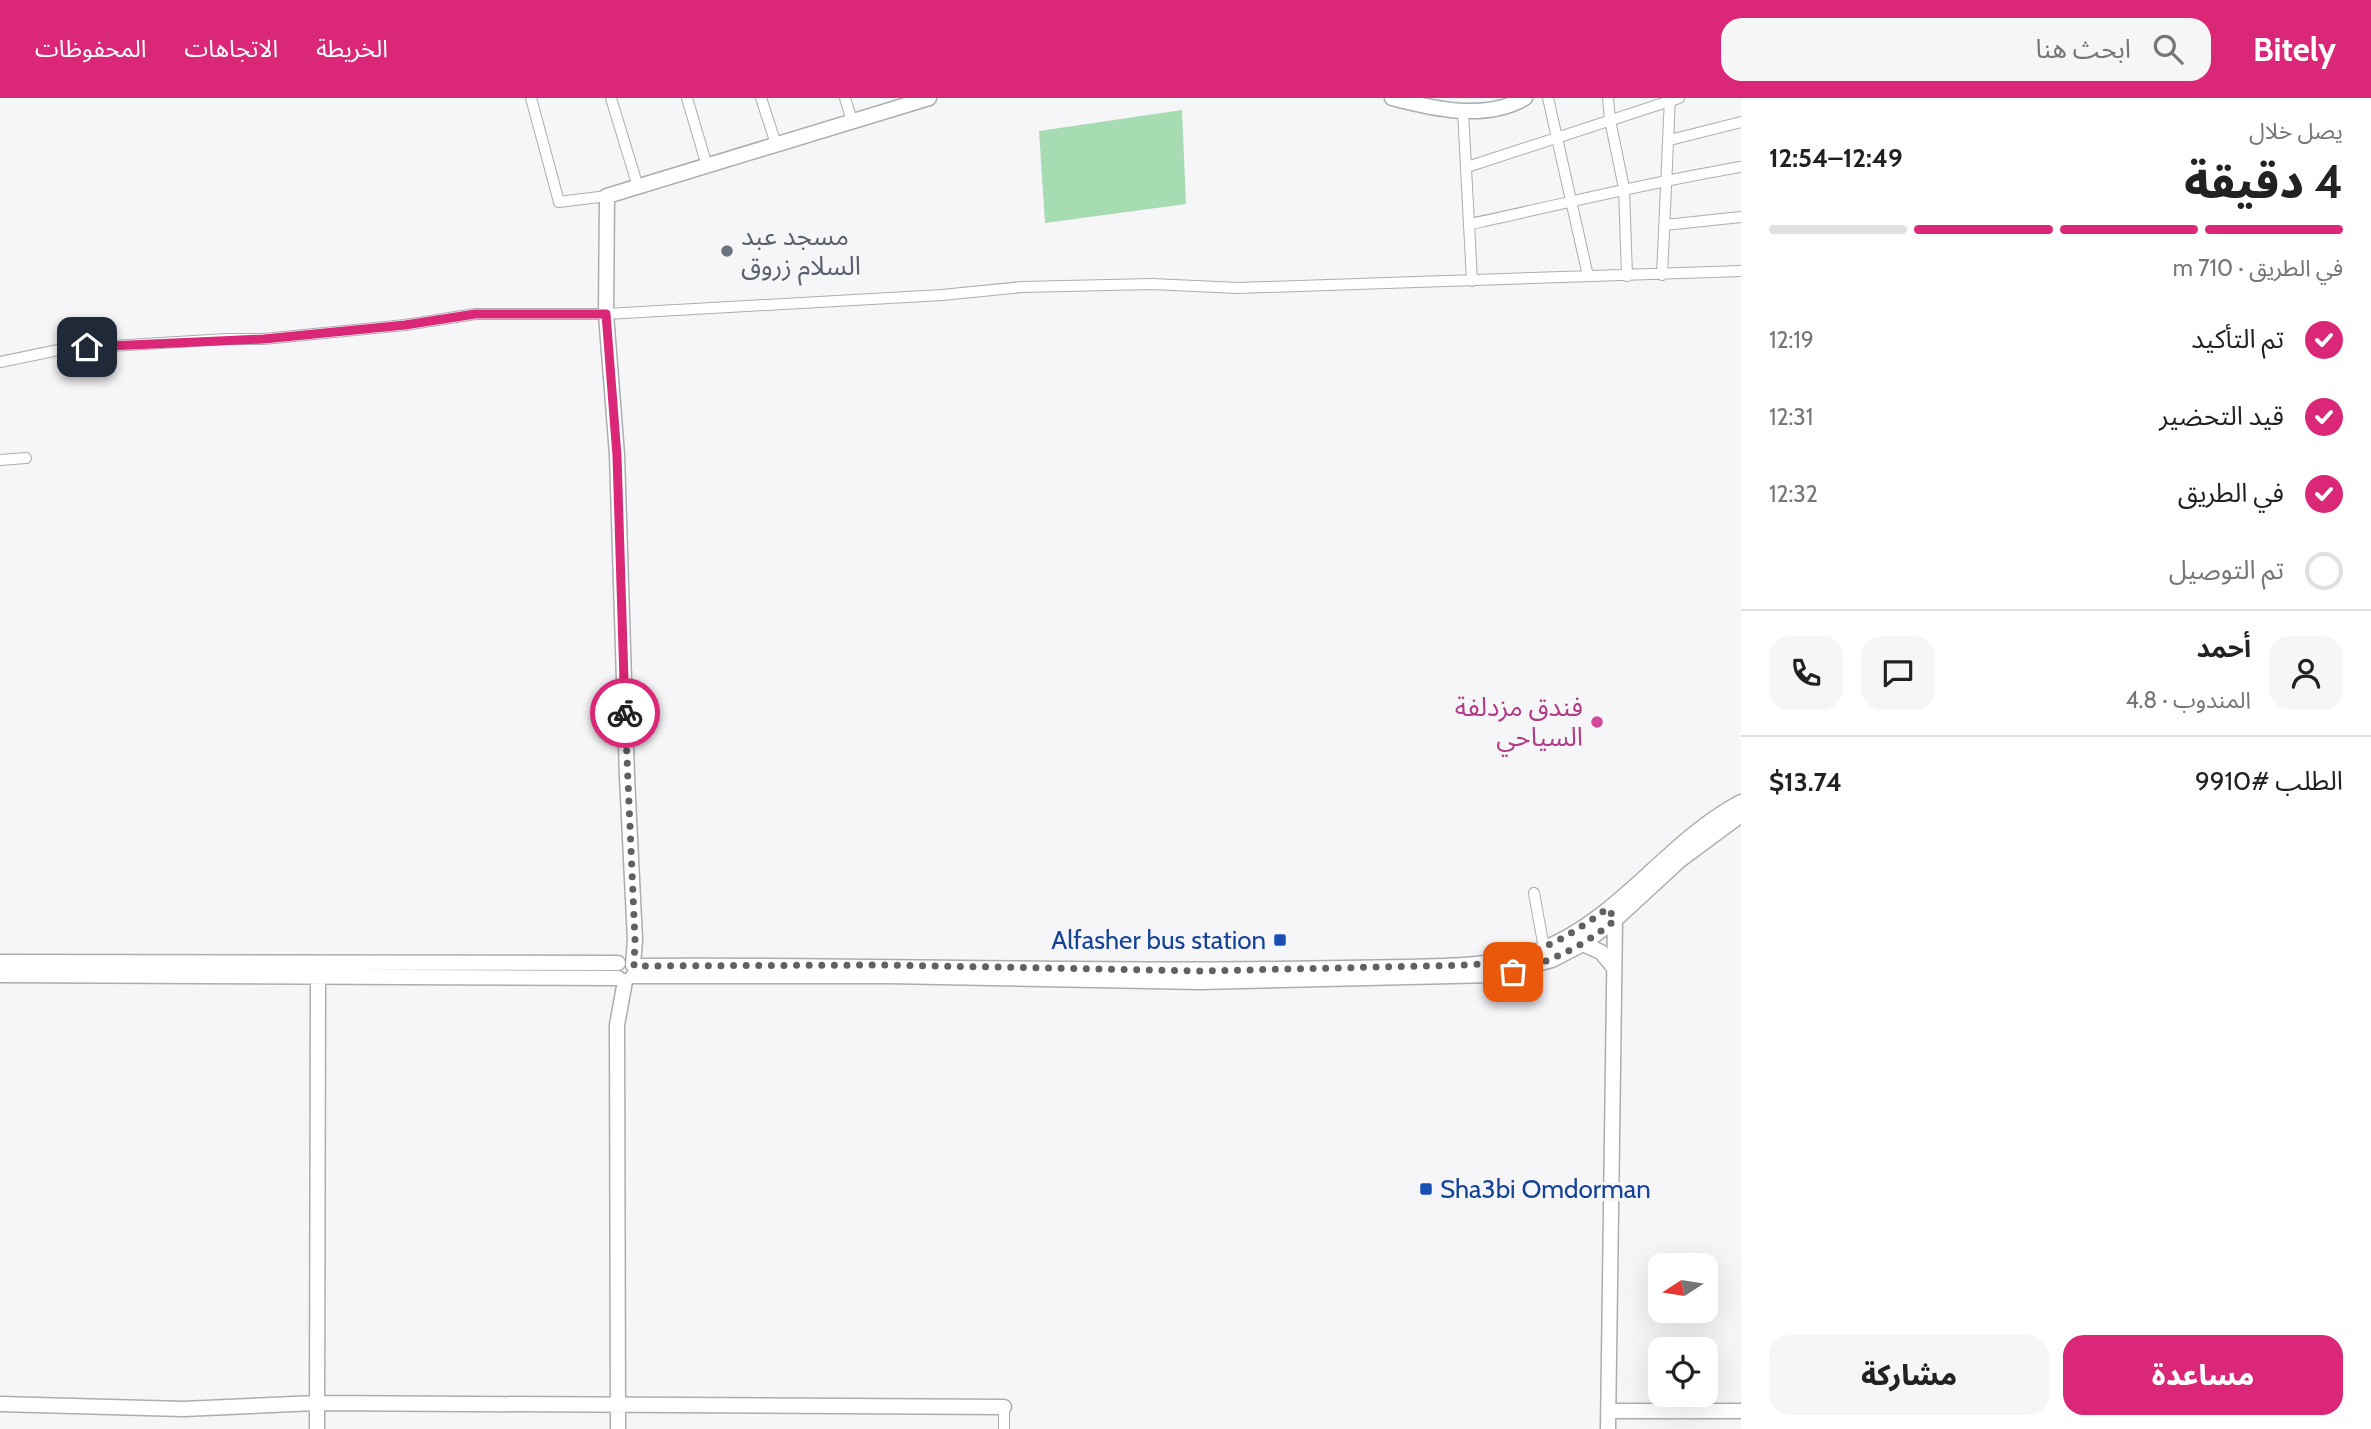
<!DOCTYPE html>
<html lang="ar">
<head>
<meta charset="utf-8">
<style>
	body { margin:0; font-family:Cabin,"Noto Sans Arabic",sans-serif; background:#f6f6f6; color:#222; direction:rtl; height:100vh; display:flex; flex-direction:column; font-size:26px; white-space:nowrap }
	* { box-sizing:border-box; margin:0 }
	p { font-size:23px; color:#767676 }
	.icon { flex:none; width:38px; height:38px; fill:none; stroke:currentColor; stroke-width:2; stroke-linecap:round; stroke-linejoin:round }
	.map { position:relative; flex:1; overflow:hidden; direction:ltr }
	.drawer { display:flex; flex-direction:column; background:#fff; width:630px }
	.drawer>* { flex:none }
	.needle { width:46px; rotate:258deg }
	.buttons { position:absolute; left:1648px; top:1155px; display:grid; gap:14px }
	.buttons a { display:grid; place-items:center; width:70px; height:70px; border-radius:14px; background:#fff; box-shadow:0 7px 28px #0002; font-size:35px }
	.pin { position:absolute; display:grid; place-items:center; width:60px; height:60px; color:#fff; margin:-30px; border-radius:14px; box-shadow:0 4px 10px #0006 }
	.courier { position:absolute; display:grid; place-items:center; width:70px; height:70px; margin:-35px; border:5px solid #db2777; border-radius:50%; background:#fff; color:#222; box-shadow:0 2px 9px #0007 }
	.summary em { font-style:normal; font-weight:800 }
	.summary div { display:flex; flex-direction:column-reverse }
	.summary { display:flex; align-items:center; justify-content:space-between; height:119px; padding:0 28px }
	h1 { font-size:46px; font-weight:800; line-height:52px }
	.bar { display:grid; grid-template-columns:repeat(4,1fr); gap:10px 7px; align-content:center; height:84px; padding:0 28px }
	.bar i { height:9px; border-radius:5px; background:#e0e0e0 }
	.bar .on { background:#db2777 }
	.bar p { grid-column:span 4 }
	.line { display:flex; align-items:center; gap:18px; padding:0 28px; border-top:2px solid #e0e0e0 }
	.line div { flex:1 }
	.round { display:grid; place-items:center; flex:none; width:74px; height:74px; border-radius:21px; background:#f6f6f6 }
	ol { padding:0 28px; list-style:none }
	li { display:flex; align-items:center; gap:21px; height:77px }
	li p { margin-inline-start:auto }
	li .icon { padding:7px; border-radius:50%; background:#db2777; color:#fff; stroke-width:4 }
	li:last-child { color:#767676 }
	li i { width:38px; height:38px; border:4px solid #e0e0e0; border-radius:50% }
	.action { display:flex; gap:14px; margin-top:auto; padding:14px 28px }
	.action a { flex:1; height:80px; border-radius:21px; background:#db2777; color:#fff; font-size:28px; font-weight:800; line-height:80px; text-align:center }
	.action a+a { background:#f6f6f6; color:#222 }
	header { display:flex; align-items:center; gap:42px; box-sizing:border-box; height:98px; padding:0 35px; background:#db2777; color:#fff }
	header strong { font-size:33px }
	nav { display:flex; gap:38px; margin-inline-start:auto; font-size:24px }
	.search { width:490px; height:63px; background:#f6f6f6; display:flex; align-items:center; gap:18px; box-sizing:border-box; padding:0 24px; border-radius:21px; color:#767676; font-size:26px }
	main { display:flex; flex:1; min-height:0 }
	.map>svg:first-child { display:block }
</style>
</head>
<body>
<header>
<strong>Bitely</strong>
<div class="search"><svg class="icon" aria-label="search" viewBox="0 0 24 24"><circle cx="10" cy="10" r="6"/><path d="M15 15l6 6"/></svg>ابحث هنا</div>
<nav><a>الخريطة</a><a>الاتجاهات</a><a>المحفوظات</a></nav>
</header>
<main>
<section class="drawer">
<div class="summary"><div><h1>4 دقيقة</h1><p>يصل خلال</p></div><em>12:49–12:54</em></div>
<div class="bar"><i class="on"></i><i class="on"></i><i class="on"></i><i></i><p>في الطريق · 710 m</p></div>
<ol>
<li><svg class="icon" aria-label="check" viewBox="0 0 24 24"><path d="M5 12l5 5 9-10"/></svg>تم التأكيد<p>12:19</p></li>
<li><svg class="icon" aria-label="check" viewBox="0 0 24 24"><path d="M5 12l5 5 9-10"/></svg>قيد التحضير<p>12:31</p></li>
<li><svg class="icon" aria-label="check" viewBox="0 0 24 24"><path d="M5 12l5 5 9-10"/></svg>في الطريق<p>12:32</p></li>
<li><i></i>تم التوصيل</li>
</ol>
<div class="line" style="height:126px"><a class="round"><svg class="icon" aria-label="person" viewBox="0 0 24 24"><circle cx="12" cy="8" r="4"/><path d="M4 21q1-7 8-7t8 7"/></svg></a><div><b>أحمد</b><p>المندوب · 4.8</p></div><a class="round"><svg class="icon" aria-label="chat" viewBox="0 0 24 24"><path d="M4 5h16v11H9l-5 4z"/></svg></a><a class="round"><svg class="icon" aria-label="phone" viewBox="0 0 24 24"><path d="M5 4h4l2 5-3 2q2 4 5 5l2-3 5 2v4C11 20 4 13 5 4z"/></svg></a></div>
<div class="line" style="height:91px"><div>الطلب #9910</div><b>$13.74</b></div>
<div class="action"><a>مساعدة</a><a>مشاركة</a></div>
</section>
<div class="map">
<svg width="1741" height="1331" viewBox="0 0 1741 1331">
	<rect width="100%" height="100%" fill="#f6f6f9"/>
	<!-- green -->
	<path fill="#a7dbb2" d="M1182,12L1186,106L1045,125L1039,33Z"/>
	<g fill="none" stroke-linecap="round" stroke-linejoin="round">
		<defs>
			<path id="street" d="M531,0L559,104L607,98
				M611,0L638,89
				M687,0L707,68
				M761,0L776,46
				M845,0L852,23
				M1548,0L1588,178
				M1608,0L1610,22L1624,90L1627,178
				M1463,13L1472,183
				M1670,42L1741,24
				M1467,69L1679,0
				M1470,126C1560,107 1650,84 1741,69
				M1665,127L1741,119
				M1662,177L1670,0
				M0,264L63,251L226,241H264L405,227L475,216H606L942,197L1022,189L1152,186L1238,190L1741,173
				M0,362L26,360
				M1534,795L1544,850
				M1004,1331V1309"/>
			<path id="secondary" d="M1392,0C1434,11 1485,23 1525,0
				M1583,846L1601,854L1614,870
				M0,864L618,865
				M633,867L635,842L627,679L617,357L606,216L607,98L929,0
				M634,868C849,866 1065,874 1280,871C1323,870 1365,870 1408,869C1453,868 1498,868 1540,852C1619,822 1667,743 1741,704
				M0,877L618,880
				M633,878H888L1201,884L1494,877L1552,862L1583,846L1615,822L1679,763L1741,717
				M0,1306L183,1311L316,1305L1004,1309
				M1608,1313H1741
				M317,1331L318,877
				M618,1331L617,927L625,883
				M1608,1331L1615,822L1613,819"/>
		</defs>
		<!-- street casing -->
		<use href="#street" stroke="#adadaf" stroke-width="12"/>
		<!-- secondary casing -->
		<use href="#secondary" stroke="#adadaf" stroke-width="17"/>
		<!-- street -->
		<use href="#street" stroke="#fff" stroke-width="10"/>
		<!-- secondary -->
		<use href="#secondary" stroke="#fff" stroke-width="14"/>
	</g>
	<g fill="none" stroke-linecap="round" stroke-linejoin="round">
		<!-- done -->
		<path stroke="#616163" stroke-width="7" stroke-dasharray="0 12.6" d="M625,615L635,842L634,868L888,867L1201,873L1469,867C1527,863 1563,843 1608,810L1615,822C1584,848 1552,863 1513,874"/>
		<!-- route -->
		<path stroke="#db2777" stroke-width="9" d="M87,249L264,241L405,227L475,216H606L617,358L625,615"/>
	</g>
	<!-- markers -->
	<circle fill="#6b7280" stroke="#f6f6f9" stroke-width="2.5" cx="727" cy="153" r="7"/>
	<circle fill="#d1479c" stroke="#f6f6f9" stroke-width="2.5" cx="1597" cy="624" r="7"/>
	<g fill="#1a4fb4" stroke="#f6f6f9" stroke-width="2.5">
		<rect x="1273" y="835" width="14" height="14" rx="3.5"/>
		<rect x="1419" y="1084" width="14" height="14" rx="3.5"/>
	</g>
	<g text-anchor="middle" stroke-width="6" stroke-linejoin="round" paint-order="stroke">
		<!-- worship labels -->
		<g font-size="26" fill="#5b616d" stroke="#f6f6f9" text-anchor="start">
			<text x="741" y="147">مسجد عبد<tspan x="741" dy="30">السلام زروق</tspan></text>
		</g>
		<!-- hotel labels -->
		<g font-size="26" fill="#b23c85" stroke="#f6f6f9" text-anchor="end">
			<text x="1583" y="618">فندق مزدلفة<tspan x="1583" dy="30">السياحي</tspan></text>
		</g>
		<!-- transit labels -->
		<g font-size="26" fill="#164399" stroke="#f6f6f9" text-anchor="end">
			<text x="1266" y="851">Alfasher bus station</text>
			<text x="1440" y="1100" text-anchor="start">Sha3bi Omdorman</text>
		</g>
	</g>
</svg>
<div class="buttons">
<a><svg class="needle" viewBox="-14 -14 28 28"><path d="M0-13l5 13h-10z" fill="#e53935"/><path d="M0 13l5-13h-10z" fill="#767676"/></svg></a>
<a><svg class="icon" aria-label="locate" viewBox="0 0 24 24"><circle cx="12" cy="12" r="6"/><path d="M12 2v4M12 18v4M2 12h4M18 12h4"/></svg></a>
</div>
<div class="pin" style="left:1513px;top:874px;background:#ea580c"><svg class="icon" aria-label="bag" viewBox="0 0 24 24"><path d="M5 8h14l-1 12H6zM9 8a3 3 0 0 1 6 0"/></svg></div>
<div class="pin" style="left:87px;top:249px;background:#1f2937"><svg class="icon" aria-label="home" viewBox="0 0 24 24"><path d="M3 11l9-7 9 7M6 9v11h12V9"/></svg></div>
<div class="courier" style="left:625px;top:615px"><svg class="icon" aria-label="bike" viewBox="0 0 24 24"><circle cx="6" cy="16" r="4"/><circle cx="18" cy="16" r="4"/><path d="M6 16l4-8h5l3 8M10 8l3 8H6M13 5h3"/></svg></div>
</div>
</main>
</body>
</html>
